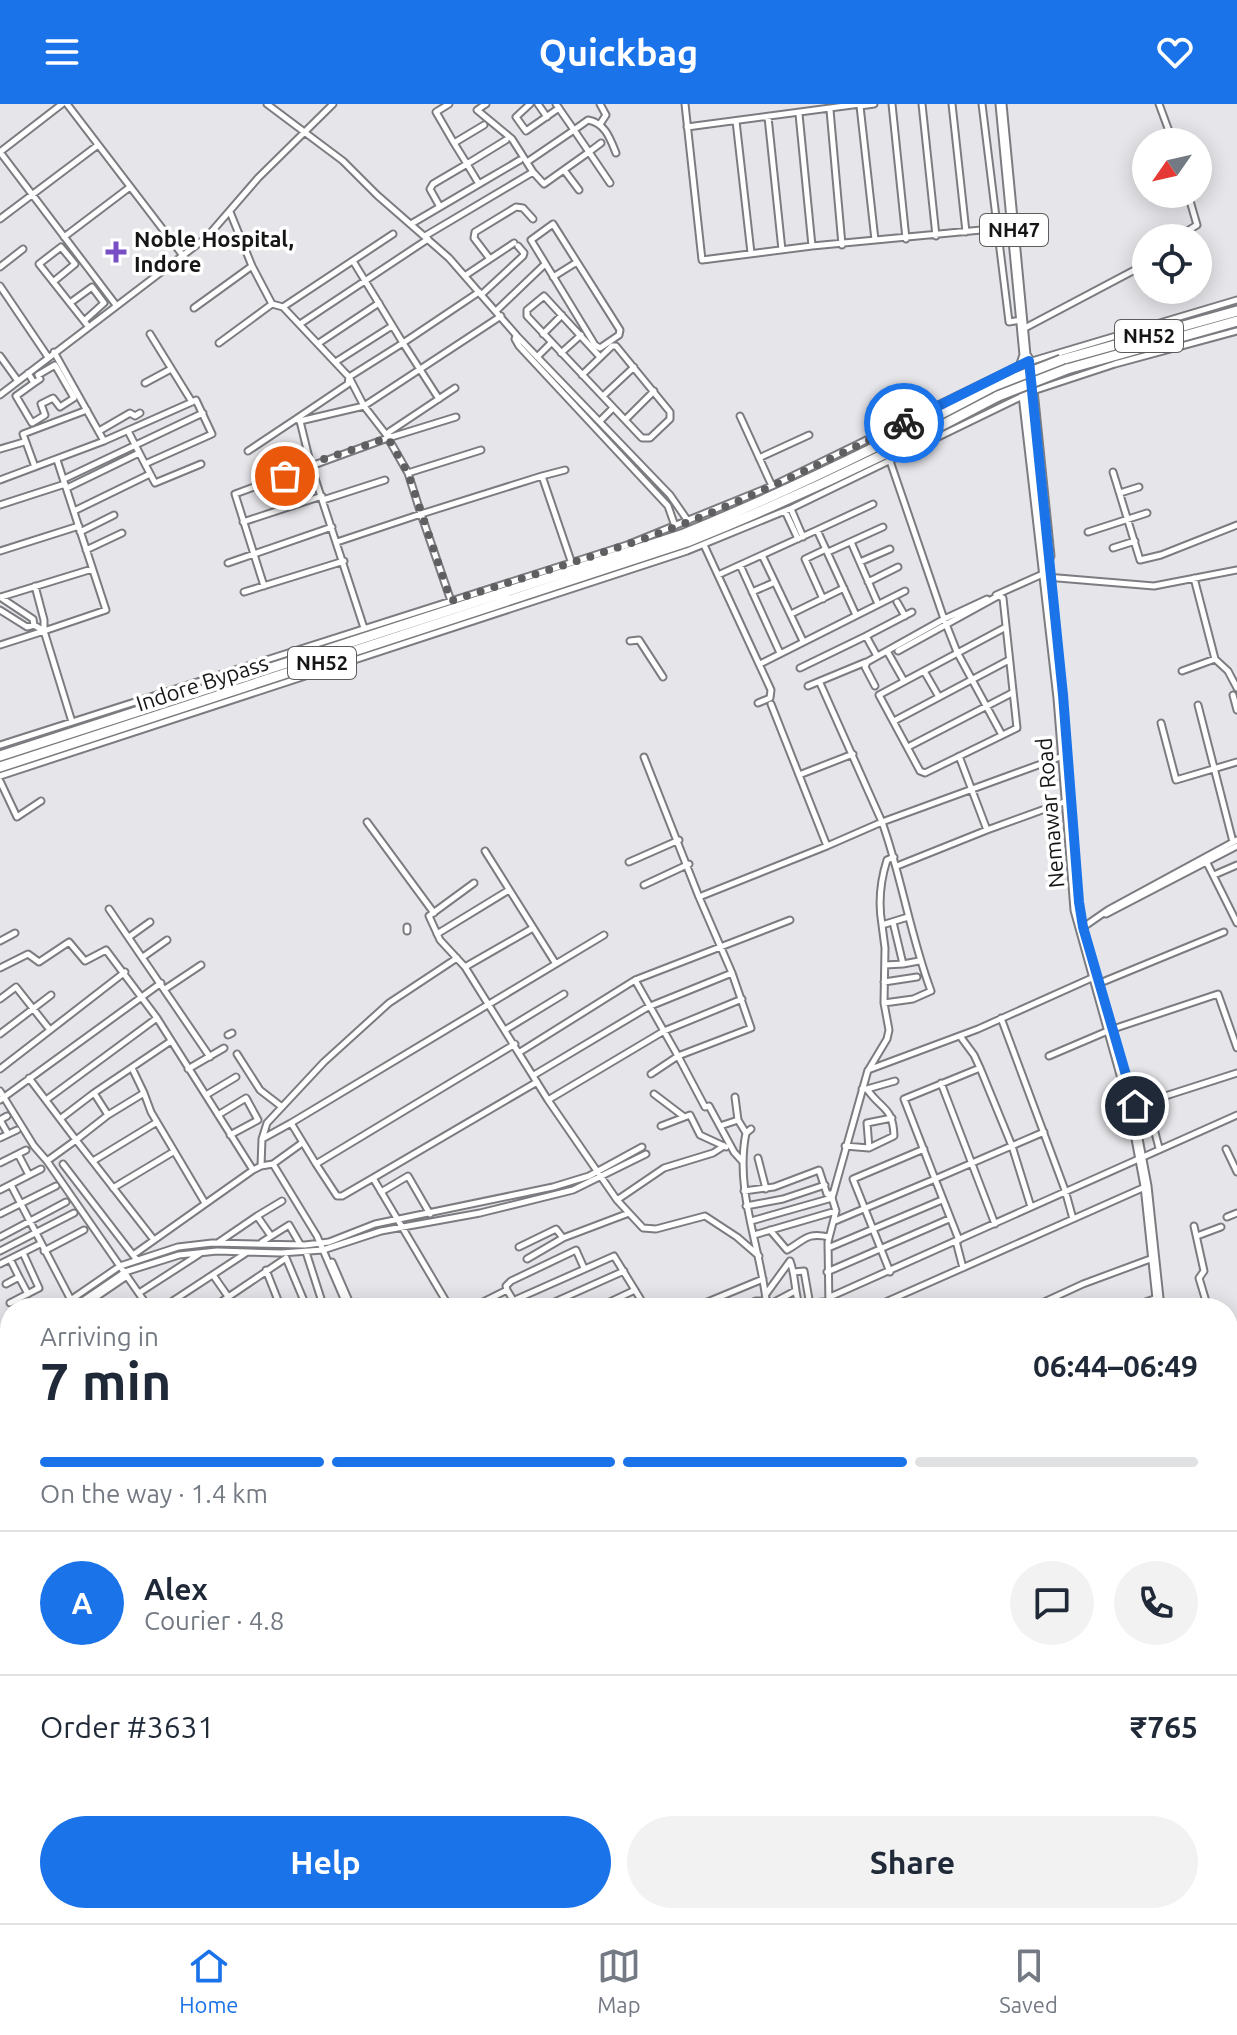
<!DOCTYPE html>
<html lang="en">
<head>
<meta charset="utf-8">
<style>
	body { margin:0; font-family:Ubuntu,sans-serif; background:#f2f2f3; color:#1f2937; height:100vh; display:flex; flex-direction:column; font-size:30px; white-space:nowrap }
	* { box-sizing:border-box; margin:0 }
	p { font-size:26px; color:#747a83 }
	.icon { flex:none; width:44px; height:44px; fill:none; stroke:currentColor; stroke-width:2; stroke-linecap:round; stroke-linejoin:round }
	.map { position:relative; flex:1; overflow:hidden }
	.drawer { position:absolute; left:0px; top:1194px; width:1238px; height:626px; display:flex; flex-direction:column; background:#fff; border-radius:32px 32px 0 0; box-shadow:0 4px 20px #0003 }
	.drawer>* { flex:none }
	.needle { width:52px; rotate:236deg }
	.controls { position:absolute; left:1132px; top:24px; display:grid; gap:16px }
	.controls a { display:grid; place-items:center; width:80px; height:80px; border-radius:50%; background:#fff; box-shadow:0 4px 20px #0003; font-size:40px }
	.pin { position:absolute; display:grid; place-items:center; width:68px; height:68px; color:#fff; margin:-34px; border:4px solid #fff; border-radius:50%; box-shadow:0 2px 8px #0007 }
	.courier { position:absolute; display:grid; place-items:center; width:80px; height:80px; margin:-40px; border:6px solid #1a73e8; border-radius:50%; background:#fff; color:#222; box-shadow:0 2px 10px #0007 }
	.head em { font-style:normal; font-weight:700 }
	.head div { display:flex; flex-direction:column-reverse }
	.head { display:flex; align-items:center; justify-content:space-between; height:136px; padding:0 40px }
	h1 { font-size:52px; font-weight:700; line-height:60px }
	.bar { display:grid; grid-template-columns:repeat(4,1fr); gap:12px 8px; align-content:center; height:96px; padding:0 40px }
	.bar i { height:10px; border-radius:6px; background:#e0e1e3 }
	.bar .selected { background:#1a73e8 }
	.bar p { grid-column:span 4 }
	.line { display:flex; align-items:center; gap:20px; padding:0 40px; border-top:2px solid #e0e1e3 }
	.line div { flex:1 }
	.round { display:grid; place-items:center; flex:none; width:84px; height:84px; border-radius:42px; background:#f2f2f3 }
	.cta { display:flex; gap:16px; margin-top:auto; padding:16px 40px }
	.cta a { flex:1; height:92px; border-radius:48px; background:#1a73e8; color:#fff; font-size:32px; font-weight:700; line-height:92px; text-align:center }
	.cta a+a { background:#f2f2f3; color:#1f2937 }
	header { display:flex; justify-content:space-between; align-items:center; height:104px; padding:0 40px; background:#1a73e8; color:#fff; font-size:36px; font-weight:700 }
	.dock { display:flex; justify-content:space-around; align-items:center; height:112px; border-top:2px solid #e0e1e3; background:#fff; font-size:22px; color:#747a83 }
	.dock a { display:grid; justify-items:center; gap:4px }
	.dock .selected { color:#1a73e8 }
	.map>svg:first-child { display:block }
</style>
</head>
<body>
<header><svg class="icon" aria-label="menu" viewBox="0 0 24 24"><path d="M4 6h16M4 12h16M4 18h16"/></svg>Quickbag<svg class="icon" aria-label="heart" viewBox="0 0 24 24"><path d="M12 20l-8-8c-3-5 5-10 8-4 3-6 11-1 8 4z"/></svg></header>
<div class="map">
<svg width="1237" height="1819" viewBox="0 0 1237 1819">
	<rect width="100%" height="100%" fill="#e6e6ea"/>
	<!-- green -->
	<path fill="#abecab" d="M10,1685V1760L0,1731V1689Z"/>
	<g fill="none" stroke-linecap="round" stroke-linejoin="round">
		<!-- river -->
		<path stroke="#48cdf3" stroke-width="8" d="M1168,1810L1170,1819"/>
		<defs>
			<path id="minor" d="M67,0L184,153
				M267,0L343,57L377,91L449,154L517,232L670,391L688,417
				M449,0L436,8L454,39
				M530,0L516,13L526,27L559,4
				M538,0L547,13
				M685,0L702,156L812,142L1013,123
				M874,0L860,2L875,136
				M892,0L906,135
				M922,0L936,132
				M952,0L966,128
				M982,0L1009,218L1021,216
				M1159,0L1173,38
				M830,6L842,141
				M799,10L812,142
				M768,13L782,146
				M736,17L751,149
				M600,20L606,11L600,0
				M484,21L454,39L467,60L506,36
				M687,23L860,0
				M601,39L589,48L610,79
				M0,48L116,201
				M0,48L62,0
				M527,58L574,26L556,0
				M564,66L579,86
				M533,68L544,80L589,48L574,26L588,16C605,19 610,34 616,49
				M440,103L430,85L433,80L467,60L479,80L520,56
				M230,108L252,162L272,200L283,203
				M0,115L98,41
				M411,120L479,80
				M553,120L620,226L619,231L600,244L595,241L531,136Z
				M393,130L283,203L349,273L348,280L296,315L300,317L311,362L388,334L389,328L455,284
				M425,132L533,68L512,35L477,6L486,0
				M64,133L130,83
				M1176,134L1197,121L1188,90
				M490,155L474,134L475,128L516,103L523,104L533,115
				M353,157L403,239L349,273L364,302L501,212
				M0,163L23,145
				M466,171L514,139
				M553,173L577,158
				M53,178L75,160L61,143L39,160L88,222
				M0,182L48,253
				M481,191L523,152L524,149L518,142
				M70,199L92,183L104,199L84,217
				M194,204L252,162
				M496,207L544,161
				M300,220L428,135
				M1023,225L1146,160
				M150,230L192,298
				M543,230L562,211
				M516,232L515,235L519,242L668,402L675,422
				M219,239L272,200
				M319,239L379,199
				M54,248L104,337
				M561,249L581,231
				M0,252L18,277
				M537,253L551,239
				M337,257L392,222
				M28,269L34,279L16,292L32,319L45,311L41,300L53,294L60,303L74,294L55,261L38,271L40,275L34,279
				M582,271L612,242H616L670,308V315L650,334H642L527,212V206L544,192L600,253
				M145,279L171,265
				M0,291L207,133L258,74L333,0
				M603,292L634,263
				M439,295L403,239L479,188
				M740,312L772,382
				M456,313L388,334L408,369L481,346
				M625,316L654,287
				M300,317L364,302L388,333
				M600,317L613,304
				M99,327L130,309L135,312L140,309
				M0,345L24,338
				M248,347L296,315
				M759,354L809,331
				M890,357L944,515L987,495
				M145,360L155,379L201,360
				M35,363L23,330L87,306
				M1113,368L1140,456L1161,451L1237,421
				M408,369L421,410L542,372L571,457
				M542,372L565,366
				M64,375L203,309
				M0,376L104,337L192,298L196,296L212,330L145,360L128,327
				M67,384L139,349
				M1120,389L1139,383
				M323,396L385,376
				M0,401L65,380
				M791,405L803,433
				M74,407L150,370
				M785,407L798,435
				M243,418L322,392
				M817,426L873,400
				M80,428L114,411
				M1088,428L1147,409
				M337,438L421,410L451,497
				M851,438L878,500
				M704,441L771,586L770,594L758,599
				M1113,444L1135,437
				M86,446L122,429
				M0,447L79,422
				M828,448L883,423
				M762,451L803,537
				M860,458L890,445
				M228,459L332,423
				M740,461L780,549
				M718,471L817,426L856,511
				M1046,473L1154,482L1237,466
				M1194,474L1215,555
				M868,478L898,463
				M264,482L235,390L311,362L364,524
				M244,488L344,457
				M752,488L775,478
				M996,491L1045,469
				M0,493L33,515L34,521L44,527L72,618
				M1,493L92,465
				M823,495L805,455L826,445
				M897,498L905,512
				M0,506L27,523L34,521
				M791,510L844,484
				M44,527L106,506L57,356
				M866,532L912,508
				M630,537L639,536L663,573
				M0,541L44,527V516L35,482
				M887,547L904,577
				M898,547L998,492L1003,494L1017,624L925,669L920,667L879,591L1006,523
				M760,560L905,487
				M800,564L866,532L877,552
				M924,567L939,593
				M1182,567L1215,555L1228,567L1237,584
				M820,579L882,718L1063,652
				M808,582L866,558
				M875,582L865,563L867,558L944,515L957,548L1002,631
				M1233,591L1237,606
				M1198,601L1233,738
				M894,617L1009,556
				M1161,619L1176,676L1237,658
				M0,641L627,441L772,382L1022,260L1237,196
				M908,643L1012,589
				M644,653L699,793
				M799,671L853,650
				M0,672L687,447L792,404L1033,287L1115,260L1237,227
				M0,677L17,713L41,697
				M367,718L434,809
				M987,726L1067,697
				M827,742L882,718C902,774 910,831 931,887L913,895L884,899
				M485,747L556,860
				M1205,755L1237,819
				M629,758L679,736
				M897,762L987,726L959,652
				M1214,771L1237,761
				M474,779L429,812L440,836L465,863L548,996
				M644,781L689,760
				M109,805L210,953
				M1106,810L1237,742
				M893,818L903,860L919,857
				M882,821C878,798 880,778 887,756L894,753
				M407,823V827
				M1082,824L1108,806L1237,736
				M437,830L509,786
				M129,833L150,818
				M0,837L15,829
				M143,853L167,836
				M885,861L903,860
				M465,863L533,824
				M0,864L28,850L39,858L69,838L85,857L106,846L157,914L253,1066L133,1151L137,1156
				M732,869L751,924L678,952L705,1003L709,1002L734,1048L743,1058
				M635,876L790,816
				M884,878L917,873
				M1100,879L1224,828
				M165,885L201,861
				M0,895L16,883L50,926
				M742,895L664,927L548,996L617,1096L643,1124L656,1125L705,1112L737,1133L759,1152
				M505,926L564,890
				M0,930L51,891
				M228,931L232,929
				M960,932L974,951L980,964L1012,1042L1031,1103
				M520,948L635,876L678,952L651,970
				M237,950L260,986L282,1003
				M1049,952L1110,926L1218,890L1237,944
				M980,964L904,995L935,1075L1044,1028
				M0,965L125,868
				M188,965L224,944
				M869,965L887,935L889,926L884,899L885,844L882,821L908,813
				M534,971L648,903L732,869L699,793L827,742L771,600
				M29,974L76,1036L108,1011L94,989L171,937
				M941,979L995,1120
				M867,985L895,977
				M0,987L34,1042L47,1057L149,1204
				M144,989L151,1008L205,1099
				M654,990L683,1012
				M206,991L236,973
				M735,993L738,1016L746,1029
				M0,996L161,879
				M46,996L157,914
				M1147,998L1159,1044
				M1131,1003L1237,969
				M108,1011L144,989L132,964
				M218,1011L246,994L258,1016L230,1031
				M7,1012L0,1016L8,1030
				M60,1015L94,989
				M661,1022L690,1011L700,1031L726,1043
				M720,1022L738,1016
				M751,1025L746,1029C734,1088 762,1146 767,1204
				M0,1034L17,1026
				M262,1035L291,1019
				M845,1042L869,1044L894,1032C893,1002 881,1006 867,985H862
				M869,1044L867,1019L892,1014
				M1226,1045L1237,1068
				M18,1050L29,1071
				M758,1054L766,1085
				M47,1057L76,1036L154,1136
				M93,1057L157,1018
				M0,1059L26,1046
				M63,1060L133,1151
				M273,1060L317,1132L348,1204
				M316,1060L291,1019L604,831
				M261,1062L262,1035L267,1019L324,958L389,899L457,854
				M253,1066L261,1062L273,1060L302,1039
				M373,1074L342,1092H337L316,1060L515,940
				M11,1081L71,1196
				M113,1084L173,1048
				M0,1086L41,1065
				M744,1087L774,1083L819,1066L827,1090H833
				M381,1088L408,1072L430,1110
				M617,1096L664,1064L713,1049L724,1042
				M746,1102L783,1095L825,1081
				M0,1110L56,1082
				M257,1112L282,1097
				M1227,1113L1237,1109
				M1073,1115L1145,1083
				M751,1117L832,1094
				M835,1117L935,1075L959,1136
				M1194,1122L1204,1167L1199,1174L1208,1204
				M770,1126L787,1146C805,1136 806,1128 829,1133
				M754,1131L836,1107
				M1197,1132L1221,1123
				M0,1133L66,1098
				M956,1137L963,1164
				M219,1138L257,1112L271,1132
				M262,1138L289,1121L300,1140
				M519,1143L556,1125L563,1134
				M828,1144L942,1096
				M0,1147L74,1109
				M44,1147L84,1126
				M306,1148L324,1204
				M10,1155L19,1173
				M527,1155L563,1134L629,1109
				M332,1158L352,1204
				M0,1160L40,1140
				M266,1166L281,1204
				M794,1168L804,1167L810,1201
				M827,1168L949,1115
				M890,1168L853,1075L924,1045
				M213,1171L236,1204
				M6,1180L19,1173L28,1190
				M507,1186L518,1204
				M139,1189L201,1149
				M766,1190L790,1157C796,1172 794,1188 800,1204
				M830,1193L1237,1011
				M517,1195L614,1152L646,1204
				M10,1199L39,1184L23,1149
				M767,1202L795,1187
				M59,1204L120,1162L178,1143L212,1139L305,1141L329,1138L375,1120L553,1083L589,1072L642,1043
				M72,1204L125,1168L179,1151L217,1147L281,1149L323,1146L381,1127L480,1109L573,1086L646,1050
				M80,1204L127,1172
				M162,1204L246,1149
				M212,1204L286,1154L307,1204
				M299,1204L306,1199
				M450,1204L373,1074L537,978
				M471,1204L507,1186L506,1182L511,1177L576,1146L584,1164
				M541,1204L624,1167
				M597,1204L635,1186
				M693,1204L763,1175
				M738,1204L756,1197L767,1196
				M805,1204L815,1199L829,1197
				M829,1204L828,1138L836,1107L832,1094L868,966L978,925L1094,873
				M872,1204L1073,1115L1065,1086L1001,914
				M1031,1204L1083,1180L1153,1154
				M1128,1204L1157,1194
				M1228,1228L1237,1224
				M0,1246L10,1237
				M0,1257L10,1247
				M1228,1257V1284
				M0,1268L10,1257
				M0,1269L10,1283
				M1228,1297L1237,1323
				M1228,1300L1237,1296
				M0,1309L10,1301
				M10,1332L4,1337L10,1350
				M0,1385L10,1408
				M0,1432L10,1427
				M1228,1442L1237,1514
				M0,1460L10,1455
				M0,1494L3,1500L10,1497
				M4,1527L10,1524
				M0,1559L10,1554
				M0,1568L10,1563
				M0,1595L10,1591
				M0,1598L10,1619
				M0,1656L10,1652
				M0,1687L10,1683
				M1228,1715L1237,1712
				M0,1742L10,1773
				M1228,1794L1237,1791
				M0,1802L10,1798
				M111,1810L112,1819
				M136,1810L137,1819
				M160,1810L161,1819
				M249,1810L254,1819
				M625,1810L650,1819
				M790,1810L798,1819
				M923,1810L929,1819
				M1008,1810L1013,1819
				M1020,1816L1035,1810
				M0,1818L10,1819
				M177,1819L192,1810
				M219,1819L234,1810
				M257,1819L271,1810
				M311,1819L326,1814
				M348,1819L363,1810
				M830,1819L846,1810
				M868,1819L883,1810
				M906,1819L921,1810
				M943,1819L958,1810
				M980,1819L995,1810
				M1074,1819L1106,1810
				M1127,1819L1128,1810
				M1145,1819L1147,1810
				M1197,1819L1200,1810"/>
			<path id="major" d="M561,1810L587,1819
				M590,1810L613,1819
				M381,1819L399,1810
				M401,1819L420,1810"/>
			<path id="highway" d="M1001,0L1025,251L1022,260L1024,291L1059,594L1076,806L1131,1003L1146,1082L1159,1204
				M1025,251L1029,257L1049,452
				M1061,256L1237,207
				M1067,265L1237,217
				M0,652L684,430C791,386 893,336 994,282
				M0,663L687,438C794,395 897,346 998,292
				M1228,1408L1237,1418"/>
		</defs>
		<!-- minor casing -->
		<use href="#minor" stroke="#7b7c80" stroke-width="9"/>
		<!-- major casing -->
		<use href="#major" stroke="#7b7c80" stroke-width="11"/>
		<!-- highway casing -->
		<use href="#highway" stroke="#7b7c80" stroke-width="13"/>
		<!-- minor -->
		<use href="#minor" stroke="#fff" stroke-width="5"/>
		<!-- major -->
		<use href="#major" stroke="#fff" stroke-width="7"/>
		<!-- highway -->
		<use href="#highway" stroke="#fff" stroke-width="9"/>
		<defs>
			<path id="highway-bridge" d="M994,282L1061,256
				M998,292L1067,265"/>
		</defs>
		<!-- highway-bridge casing -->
		<use href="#highway-bridge" stroke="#7b7c80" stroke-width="13" stroke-linecap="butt"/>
		<!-- highway-bridge -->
		<use href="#highway-bridge" stroke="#fff" stroke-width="9"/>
	</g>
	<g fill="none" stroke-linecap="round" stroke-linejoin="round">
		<!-- done -->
		<path stroke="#5f5f61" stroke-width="8" stroke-dasharray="0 14.4" d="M285,372L308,364L315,358L388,334L408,369L451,497C509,478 567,461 625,441C721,409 813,363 904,319"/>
		<!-- route -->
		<path stroke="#1a73e8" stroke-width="10" d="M904,319L1029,257L1063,591L1079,798L1083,823L1135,1002"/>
	</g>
	<!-- markers -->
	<path fill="#784ec7" stroke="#fff" stroke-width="3" d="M112 136h8v8h8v8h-8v8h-8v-8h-8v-8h8z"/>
	<g text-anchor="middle" stroke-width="7" stroke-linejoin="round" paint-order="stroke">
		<!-- shield labels -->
		<g fill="#fff" stroke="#5c5c5d" stroke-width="2">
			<rect x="980" y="110" width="68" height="32" rx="6"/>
			<rect x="1115" y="216" width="68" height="32" rx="6"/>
			<rect x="288" y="543" width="68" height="32" rx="6"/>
		</g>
		<g font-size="20" font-weight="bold" fill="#161617">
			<text x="1014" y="133">NH47</text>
			<text x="1149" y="239">NH52</text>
			<text x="322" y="566">NH52</text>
		</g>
		<!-- poi labels -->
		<g font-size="22" font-weight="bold" fill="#161617" stroke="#fff" text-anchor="start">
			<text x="134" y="143">Noble Hospital,<tspan x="134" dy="25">Indore</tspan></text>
		</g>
		<!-- street labels -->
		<g font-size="22" fill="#161617" stroke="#fff">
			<text transform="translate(202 579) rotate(-18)" y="8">Indore Bypass</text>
			<text transform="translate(1050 709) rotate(-95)" y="8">Nemawar Road</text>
		</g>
	</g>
</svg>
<div class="controls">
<a><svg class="needle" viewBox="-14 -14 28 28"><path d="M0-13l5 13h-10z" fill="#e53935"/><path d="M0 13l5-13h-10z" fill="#747a83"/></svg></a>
<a><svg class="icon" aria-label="locate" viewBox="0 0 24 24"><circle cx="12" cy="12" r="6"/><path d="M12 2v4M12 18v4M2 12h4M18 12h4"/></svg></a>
</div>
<div class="pin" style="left:285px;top:372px;background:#ea580c"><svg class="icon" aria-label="bag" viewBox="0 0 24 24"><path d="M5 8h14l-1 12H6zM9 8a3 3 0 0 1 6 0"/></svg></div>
<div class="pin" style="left:1135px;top:1002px;background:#1f2937"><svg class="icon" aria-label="home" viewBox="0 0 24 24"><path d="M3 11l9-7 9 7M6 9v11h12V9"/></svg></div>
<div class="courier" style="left:904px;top:319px"><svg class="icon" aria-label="bike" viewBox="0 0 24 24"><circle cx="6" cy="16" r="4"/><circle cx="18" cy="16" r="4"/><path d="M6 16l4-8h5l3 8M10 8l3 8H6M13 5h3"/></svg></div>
<section class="drawer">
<div class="head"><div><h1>7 min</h1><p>Arriving in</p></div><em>06:44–06:49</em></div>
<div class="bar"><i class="selected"></i><i class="selected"></i><i class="selected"></i><i></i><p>On the way · 1.4 km</p></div>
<div class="line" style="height:144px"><b class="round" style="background:#1a73e8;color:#fff">A</b><div><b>Alex</b><p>Courier · 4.8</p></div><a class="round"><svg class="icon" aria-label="chat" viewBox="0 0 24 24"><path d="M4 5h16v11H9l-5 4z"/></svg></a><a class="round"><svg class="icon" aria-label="phone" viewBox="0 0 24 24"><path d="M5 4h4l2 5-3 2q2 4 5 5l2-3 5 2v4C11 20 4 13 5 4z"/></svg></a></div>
<div class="line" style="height:104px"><div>Order #3631</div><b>₹765</b></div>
<div class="cta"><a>Help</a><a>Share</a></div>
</section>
</div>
<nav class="dock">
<a class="selected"><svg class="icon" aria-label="home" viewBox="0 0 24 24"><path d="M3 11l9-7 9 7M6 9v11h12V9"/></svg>Home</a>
<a><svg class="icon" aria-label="map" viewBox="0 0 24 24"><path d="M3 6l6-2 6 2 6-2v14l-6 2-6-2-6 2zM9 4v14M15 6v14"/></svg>Map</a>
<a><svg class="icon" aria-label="saved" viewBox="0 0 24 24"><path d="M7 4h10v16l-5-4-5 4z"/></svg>Saved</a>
</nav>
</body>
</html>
